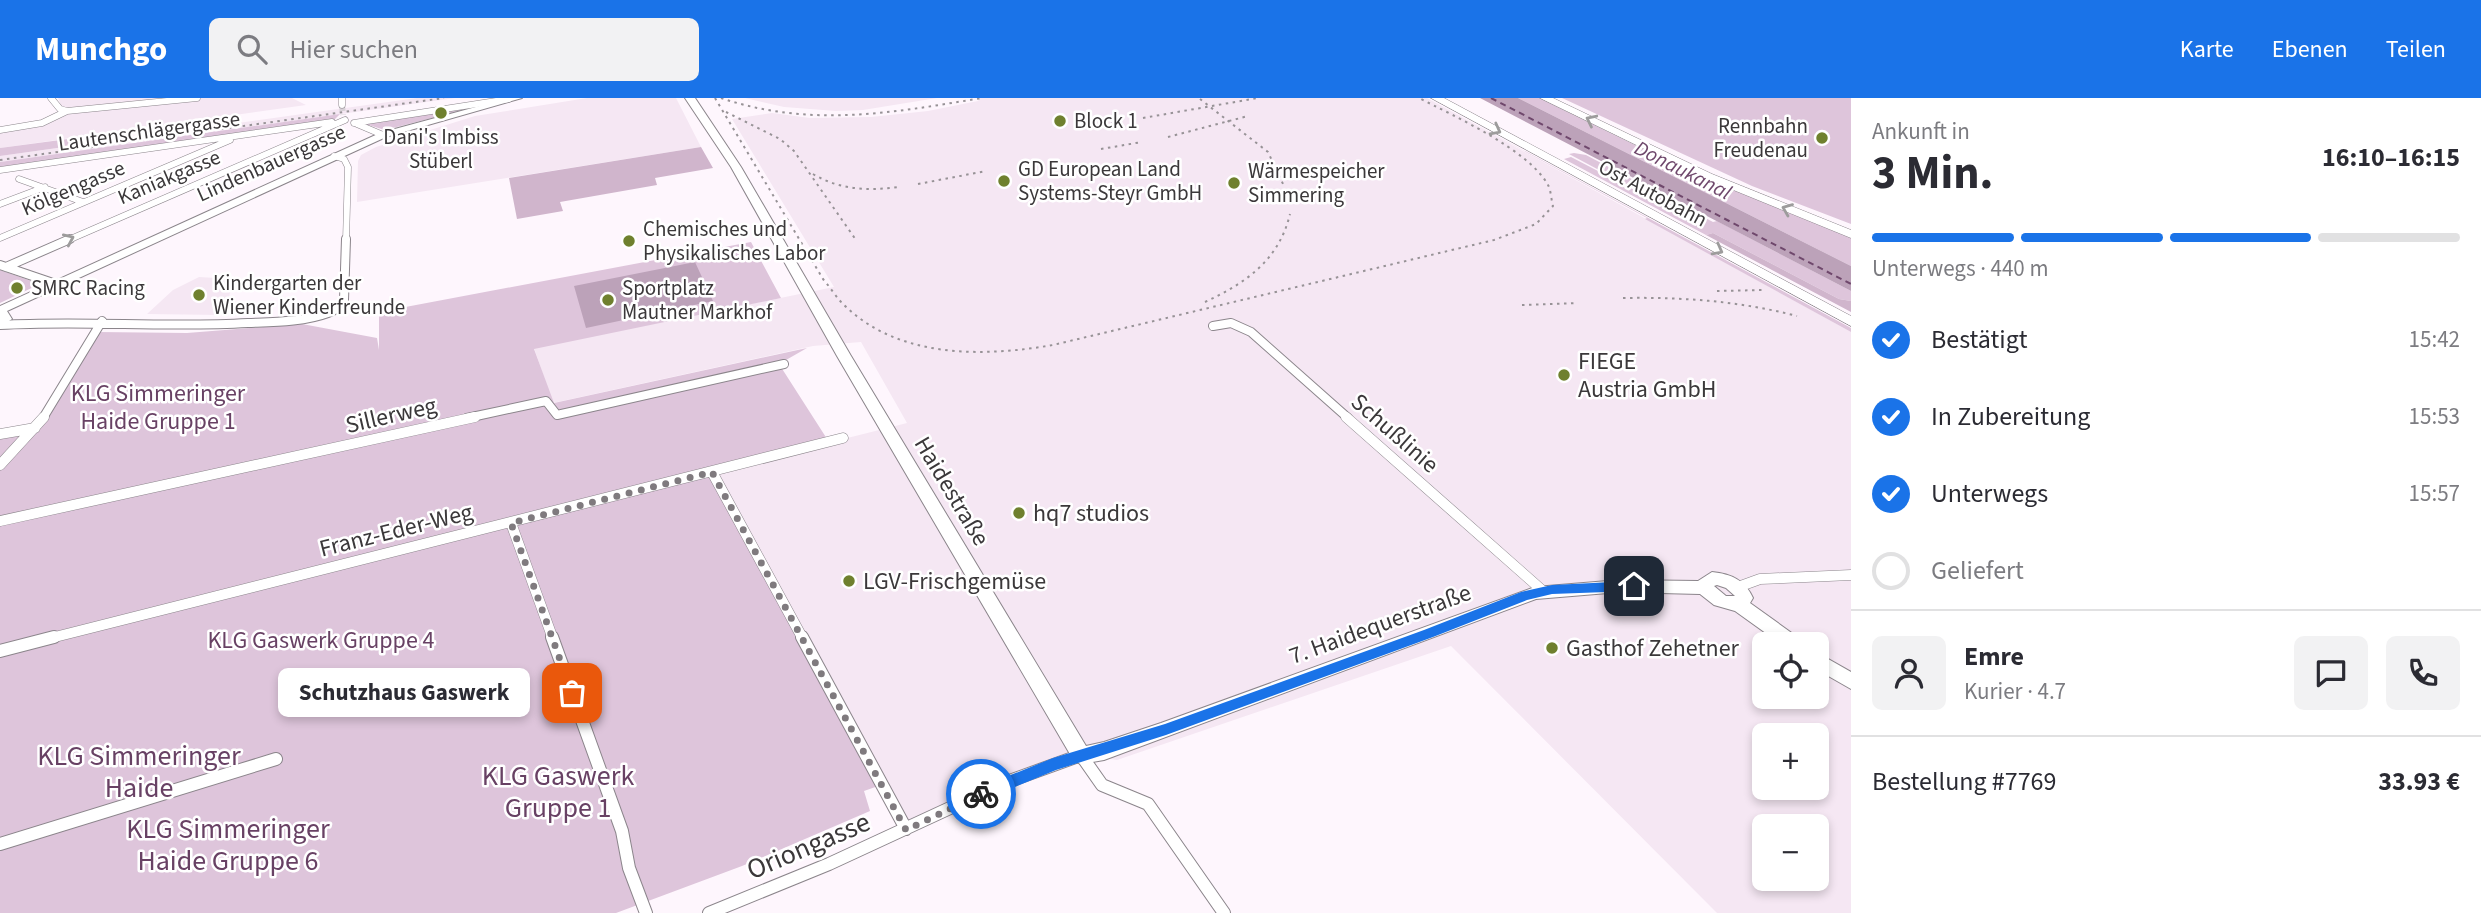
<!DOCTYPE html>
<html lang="de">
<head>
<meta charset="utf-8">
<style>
	body { margin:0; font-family:"Source Sans 3",sans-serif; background:#f2f2f3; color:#2b2b33; height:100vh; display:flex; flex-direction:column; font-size:26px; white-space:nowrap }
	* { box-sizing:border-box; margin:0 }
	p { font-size:23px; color:#7c7c81 }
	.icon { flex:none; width:38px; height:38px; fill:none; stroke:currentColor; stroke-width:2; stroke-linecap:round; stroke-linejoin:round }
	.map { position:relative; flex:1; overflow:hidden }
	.panel { display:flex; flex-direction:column; background:#fff; width:630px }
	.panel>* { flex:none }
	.fabs { position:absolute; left:1752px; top:534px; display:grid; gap:14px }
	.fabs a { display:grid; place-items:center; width:77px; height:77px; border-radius:10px; background:#fff; box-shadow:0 4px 10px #0003; font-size:35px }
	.pin { position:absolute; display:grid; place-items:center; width:60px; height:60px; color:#fff; margin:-30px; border-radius:14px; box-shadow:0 4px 10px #0006 }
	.courier { position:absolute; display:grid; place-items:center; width:70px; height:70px; margin:-35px; border:5px solid #1a73e8; border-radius:50%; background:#fff; color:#222; box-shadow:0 2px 9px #0007 }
	.bubble { position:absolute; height:49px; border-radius:10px; background:#fff; box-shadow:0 4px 10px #0003; font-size:23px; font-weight:700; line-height:49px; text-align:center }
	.head em { font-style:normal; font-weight:700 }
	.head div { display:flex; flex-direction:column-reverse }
	.head { display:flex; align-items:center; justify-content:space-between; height:119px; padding:0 21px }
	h1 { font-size:46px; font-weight:700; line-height:52px }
	.bar { display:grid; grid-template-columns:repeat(4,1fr); gap:10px 7px; align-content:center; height:84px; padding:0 21px }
	.bar i { height:9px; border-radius:5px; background:#e1e1e2 }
	.bar .selected { background:#1a73e8 }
	.bar p { grid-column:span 4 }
	.line { display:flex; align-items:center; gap:18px; padding:0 21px; border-top:2px solid #e1e1e2 }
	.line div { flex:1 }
	.round { display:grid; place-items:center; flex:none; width:74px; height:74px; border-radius:10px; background:#f2f2f3 }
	ol { padding:0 21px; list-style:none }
	li { display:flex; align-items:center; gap:21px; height:77px }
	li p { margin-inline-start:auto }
	li .icon { padding:7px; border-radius:50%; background:#1a73e8; color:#fff; stroke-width:4 }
	li:last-child { color:#7c7c81 }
	li i { width:38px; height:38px; border:4px solid #e1e1e2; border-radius:50% }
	header { display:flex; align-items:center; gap:42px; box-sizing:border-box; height:98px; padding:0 35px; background:#1a73e8; color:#fff }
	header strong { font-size:33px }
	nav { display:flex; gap:38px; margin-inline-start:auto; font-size:24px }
	.search { width:490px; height:63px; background:#f2f2f3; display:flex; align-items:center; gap:18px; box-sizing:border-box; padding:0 24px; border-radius:10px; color:#7c7c81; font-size:26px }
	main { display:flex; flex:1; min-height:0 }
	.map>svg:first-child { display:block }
</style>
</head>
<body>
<header>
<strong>Munchgo</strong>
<div class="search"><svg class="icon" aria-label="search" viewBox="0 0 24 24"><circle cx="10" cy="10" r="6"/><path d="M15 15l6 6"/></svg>Hier suchen</div>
<nav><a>Karte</a><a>Ebenen</a><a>Teilen</a></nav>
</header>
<main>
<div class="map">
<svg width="1851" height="815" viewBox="0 0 1851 815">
	<rect width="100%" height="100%" fill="#fef6fd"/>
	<!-- built -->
	<path fill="#f5e7f3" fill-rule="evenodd" d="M58,0H292L306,7L0,50V32L31,28L64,14Z
		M417,0H455L0,64V58Z
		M587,0H676L701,49L357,104L358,63L361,57L376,49L475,18Z
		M745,0H937L863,12L836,13L784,9Z
		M980,0H1427L1851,234V815H1717L1451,548L1117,662L1081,657L906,731L712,374L907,325L861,244L813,248L553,305L534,250L834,189L732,21L772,15L810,20L871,19L928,13L978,3ZM1764,546H1816V598H1764ZM1764,637H1816V690H1764ZM1764,728H1816V780H1764Z
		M199,179L232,181L228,208L220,217L147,216L173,192Z"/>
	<!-- green -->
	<path fill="#dec5db" d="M1427,0L1851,230V234L1645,121L1647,120Z
		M1518,0H1539L1688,73L1851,139V168Z
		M1562,0H1851V126L1752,88Z
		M471,10L385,32L365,26Z
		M340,16L334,22L0,72V64Z
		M83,39L93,45L0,58V50Z
		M1574,55L1586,57L1713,124L1717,123L1851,193V203L1839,201L1713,135L1706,137L1564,61L1571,59L1702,127L1569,56Z
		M751,144L781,200L534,251L554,305L807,250L779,266L829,344L713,374L881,687L864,693L870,713L742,768L616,815H0V334L45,325L98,234L187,235L302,226L377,240L379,252V214Z
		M0,172L40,186L0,205Z"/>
	<!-- forest -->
	<path fill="#d0b5cc" d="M701,49L713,70L655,80L657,87L560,104L563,113L517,121L509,80Z
		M1713,135L1839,201L1851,203V214L1706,137Z"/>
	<!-- water -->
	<path fill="#bca2b9" d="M1480,0H1518L1851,168V193Z
		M695,164L713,203L586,230L574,188Z"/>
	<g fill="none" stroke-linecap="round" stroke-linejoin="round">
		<!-- ferry -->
		<path stroke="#6f486c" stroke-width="2" stroke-dasharray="6 4.5" stroke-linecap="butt" d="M1491,0L1851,186"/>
		<!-- street-tunnel -->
		<path stroke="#d7d0d6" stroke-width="6" stroke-dasharray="6 3.5" stroke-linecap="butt" d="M342,7L343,17"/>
		<defs>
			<path id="street-far3" d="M51,0L60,11L67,13
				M342,0V7
				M354,25L509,1
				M357,26L383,37
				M0,32L42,25L67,13L197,0
				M334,58L344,61L348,69L346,143
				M0,72L332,24
				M19,81L83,104
				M0,106L45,89
				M0,140L230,42
				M66,143L345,22"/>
			<path id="street-far2" d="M0,167L56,186
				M6,169L70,141
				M0,227C83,222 165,230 248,225C273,224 304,224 328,215C336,212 340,209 344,202L346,141
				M1213,228L1231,225L1251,234L1348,320
				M43,320L102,223
				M467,320L546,303L557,317L784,266"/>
			<path id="street-far1" d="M1346,319L1543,493
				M0,336L35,330
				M0,367L44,319
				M712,374L803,541
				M0,423L475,319
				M511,425L553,541
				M1738,489L1760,481L1851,477
				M47,541L843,340"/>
			<path id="street" d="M552,539L622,733L629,770L646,815
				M802,539L906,731
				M0,553L54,539
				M0,746L276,661
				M709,815L829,766L1004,685L1081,657L1102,687L1148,706L1224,815"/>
			<path id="secondary" d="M509,0H522L386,39L7,213L12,221L0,229V208L380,35Z"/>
			<path id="primary" d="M685,0H695L741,69L851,258L1086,648L1104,644L1161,625L1535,489L1620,482L1698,483L1712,474C1731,476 1745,482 1753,500L1750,505L1800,541L1803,546H1781L1735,513L1714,507L1700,496L1620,494L1536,501L1104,662L1081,666L1074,663L837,258L731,69ZM1717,487L1726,490L1735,498H1726L1714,488Z
				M1816,554L1851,574V591L1816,571Z"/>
			<path id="highway" d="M1431,0H1444L1851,218V228Z
				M1540,0H1553L1712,76L1851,132V140L1704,80Z"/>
		</defs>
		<!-- street-far3 casing -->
		<use href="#street-far3" stroke="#8b858b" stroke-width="7"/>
		<!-- street-far2 casing -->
		<use href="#street-far2" stroke="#8b858b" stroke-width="10"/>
		<!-- street-far1 casing -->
		<use href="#street-far1" stroke="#8b858b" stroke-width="11"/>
		<!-- street casing -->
		<use href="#street" stroke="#8b858b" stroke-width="14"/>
		<!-- secondary casing -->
		<use href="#secondary" stroke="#8b858b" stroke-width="2"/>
		<!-- primary casing -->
		<use href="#primary" stroke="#8b858b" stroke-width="2"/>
		<!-- highway casing -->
		<use href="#highway" stroke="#8b858b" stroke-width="1"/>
		<!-- street-far3 -->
		<use href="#street-far3" stroke="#fff" stroke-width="6"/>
		<!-- street-far2 -->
		<use href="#street-far2" stroke="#fff" stroke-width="8"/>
		<!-- street-far1 -->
		<use href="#street-far1" stroke="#fff" stroke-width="10"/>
		<!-- street -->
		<use href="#street" stroke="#fff" stroke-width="12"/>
		<!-- secondary -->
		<use href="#secondary" fill="#fff" fill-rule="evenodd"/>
		<!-- primary -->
		<use href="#primary" fill="#fff" fill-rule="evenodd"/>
		<!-- highway -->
		<use href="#highway" fill="#fff" fill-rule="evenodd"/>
		<!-- rail -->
		<path stroke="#979296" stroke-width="2" stroke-dasharray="2.5 4.5" stroke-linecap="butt" d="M715,0L823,181C830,189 836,199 843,206C898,261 983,259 1053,247L1494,142L1536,126L1553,108C1551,101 1551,92 1548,87C1529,52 1454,18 1419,0
			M721,0C810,30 891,15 982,0
			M1200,1L1268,54L1283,86
			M726,14L780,41L794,53L856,142
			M1143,20L1258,0
			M1091,29L1118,24
			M1168,39L1248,18
			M1101,51L1142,44
			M0,62L444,0
			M813,76C840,92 868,93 898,89
			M918,86L986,73
			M1717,193L1764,192
			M1623,200C1682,199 1739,203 1797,218
			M1205,204C1246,185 1279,162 1290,116
			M1522,207L1577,205"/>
	</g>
	<!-- one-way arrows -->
	<defs><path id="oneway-chevron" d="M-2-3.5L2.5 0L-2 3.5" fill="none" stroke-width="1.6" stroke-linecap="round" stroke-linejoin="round" transform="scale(1.75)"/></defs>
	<g stroke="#9d9c9c">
		<use href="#oneway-chevron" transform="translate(1591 22) rotate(-154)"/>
		<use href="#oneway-chevron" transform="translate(1496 32) rotate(28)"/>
		<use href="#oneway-chevron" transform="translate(1787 111) rotate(-158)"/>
		<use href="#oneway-chevron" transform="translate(69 141) rotate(-24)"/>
		<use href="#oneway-chevron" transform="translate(1718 152) rotate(28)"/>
	</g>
	<!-- route -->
	<path fill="#1a73e8" d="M1634,483L1640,488L1634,493L1552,496L1527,502L1433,539L1166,637L1056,672L981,703L973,696L976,691L1053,660L1165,626L1424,532L1521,494L1552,487Z"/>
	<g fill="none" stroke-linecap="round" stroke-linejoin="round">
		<!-- done -->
		<path stroke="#7f7a7e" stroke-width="7" stroke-dasharray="0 12.6" d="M572,595L511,425L712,374L906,732L981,696"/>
	</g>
	<!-- markers -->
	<g fill="#6f802e" stroke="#fff" stroke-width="2.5">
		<circle cx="441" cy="15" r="7"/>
		<circle cx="1060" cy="23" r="7"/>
		<circle cx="1822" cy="40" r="7"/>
		<circle cx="1004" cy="83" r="7"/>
		<circle cx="1234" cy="85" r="7"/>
		<circle cx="629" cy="143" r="7"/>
		<circle cx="17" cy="190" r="7"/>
		<circle cx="199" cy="197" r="7"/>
		<circle cx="608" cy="202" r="7"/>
		<circle cx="1564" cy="277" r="7"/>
		<circle cx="1019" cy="415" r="7"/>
		<circle cx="849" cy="483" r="7"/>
		<circle cx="1552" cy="550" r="7"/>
	</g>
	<g text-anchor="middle" stroke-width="5" stroke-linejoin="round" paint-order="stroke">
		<!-- far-poi labels -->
		<g font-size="21" fill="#3b383a" stroke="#fff" text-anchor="start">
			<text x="1074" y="30">Block 1</text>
			<text x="1808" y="35" text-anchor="end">Rennbahn<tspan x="1808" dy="24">Freudenau</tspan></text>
			<text x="441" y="46" text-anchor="middle">Dani's Imbiss<tspan x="441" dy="24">Stüberl</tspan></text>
			<text x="1018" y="78">GD European Land<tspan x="1018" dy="24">Systems-Steyr GmbH</tspan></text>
			<text x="1248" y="80">Wärmespeicher<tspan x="1248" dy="24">Simmering</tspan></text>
			<text x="643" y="138">Chemisches und<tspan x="643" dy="24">Physikalisches Labor</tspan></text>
			<text x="213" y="192">Kindergarten der<tspan x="213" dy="24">Wiener Kinderfreunde</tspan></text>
			<text x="31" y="197">SMRC Racing</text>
			<text x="622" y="197">Sportplatz<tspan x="622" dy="24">Mautner Markhof</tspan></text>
		</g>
		<!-- far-street labels -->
		<g font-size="21" fill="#3b383a" stroke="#fff">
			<text transform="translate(149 33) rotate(-8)" y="7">Lautenschlägergasse</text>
			<text transform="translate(271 65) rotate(-24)" y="7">Lindenbauergasse</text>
			<text transform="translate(169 79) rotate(-23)" y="7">Kaniakgasse</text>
			<text transform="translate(73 90) rotate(-23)" y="7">Kölgengasse</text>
			<text transform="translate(1653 95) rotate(28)" y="7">Ost Autobahn</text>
		</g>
		<!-- far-water labels -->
		<g font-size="21" font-style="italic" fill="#6f486c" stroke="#fff">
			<text transform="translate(1683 72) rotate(27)" y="7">Donaukanal</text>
		</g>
		<!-- poi labels -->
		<g font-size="24" fill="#3b383a" stroke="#fff" text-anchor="start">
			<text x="1578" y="271">FIEGE<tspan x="1578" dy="28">Austria GmbH</tspan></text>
			<text x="1033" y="423">hq7 studios</text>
			<text x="863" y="491">LGV-Frischgemüse</text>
			<text x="1566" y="558">Gasthof Zehetner</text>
		</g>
		<!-- park labels -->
		<g font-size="24" fill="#684164" stroke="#fff">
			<text x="158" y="303">KLG Simmeringer<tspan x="158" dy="28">Haide Gruppe 1</tspan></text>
			<text x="321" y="550">KLG Gaswerk Gruppe 4</text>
		</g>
		<!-- street labels -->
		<g font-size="24" fill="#3b383a" stroke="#fff">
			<text transform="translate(391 317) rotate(-13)" y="8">Sillerweg</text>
			<text transform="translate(1395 335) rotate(41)" y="8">Schußlinie</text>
			<text transform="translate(952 393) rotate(59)" y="8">Haidestraße</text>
			<text transform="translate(396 432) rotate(-14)" y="8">Franz-Eder-Weg</text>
			<text transform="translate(1380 526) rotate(-20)" y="8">7. Haidequerstraße</text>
		</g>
		<!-- near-park labels -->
		<g font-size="28" fill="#684164" stroke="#fff">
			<text x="139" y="667">KLG Simmeringer<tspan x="139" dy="32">Haide</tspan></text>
			<text x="558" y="687">KLG Gaswerk<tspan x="558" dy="32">Gruppe 1</tspan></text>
			<text x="228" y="740">KLG Simmeringer<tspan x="228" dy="32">Haide Gruppe 6</tspan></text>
		</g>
		<!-- near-street labels -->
		<g font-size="28" fill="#3b383a" stroke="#fff">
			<text transform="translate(808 747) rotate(-23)" y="10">Oriongasse</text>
		</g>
	</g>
</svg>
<div class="fabs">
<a><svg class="icon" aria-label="locate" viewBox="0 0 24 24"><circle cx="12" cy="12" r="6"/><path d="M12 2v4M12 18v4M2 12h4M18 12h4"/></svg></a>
<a>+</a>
<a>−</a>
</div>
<div class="pin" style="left:572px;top:595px;background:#ea580c"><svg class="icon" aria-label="bag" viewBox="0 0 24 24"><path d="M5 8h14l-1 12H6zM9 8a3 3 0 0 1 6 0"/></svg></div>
<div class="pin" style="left:1634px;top:488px;background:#1f2937"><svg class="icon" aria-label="home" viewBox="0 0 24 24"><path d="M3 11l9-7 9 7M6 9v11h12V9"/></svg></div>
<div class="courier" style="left:981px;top:696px"><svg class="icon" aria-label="bike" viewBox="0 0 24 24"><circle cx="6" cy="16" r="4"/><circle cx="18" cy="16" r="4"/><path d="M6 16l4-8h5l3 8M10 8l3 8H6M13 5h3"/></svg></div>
<div class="bubble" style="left:278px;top:570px;width:252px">Schutzhaus Gaswerk</div>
</div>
<section class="panel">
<div class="head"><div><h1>3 Min.</h1><p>Ankunft in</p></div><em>16:10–16:15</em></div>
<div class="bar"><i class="selected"></i><i class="selected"></i><i class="selected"></i><i></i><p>Unterwegs · 440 m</p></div>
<ol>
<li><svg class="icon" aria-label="check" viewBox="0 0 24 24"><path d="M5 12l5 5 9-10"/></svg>Bestätigt<p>15:42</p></li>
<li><svg class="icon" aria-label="check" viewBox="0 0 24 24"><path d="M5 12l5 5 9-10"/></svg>In Zubereitung<p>15:53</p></li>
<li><svg class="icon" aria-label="check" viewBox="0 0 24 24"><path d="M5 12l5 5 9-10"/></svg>Unterwegs<p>15:57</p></li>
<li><i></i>Geliefert</li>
</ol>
<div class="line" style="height:126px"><a class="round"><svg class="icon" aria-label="person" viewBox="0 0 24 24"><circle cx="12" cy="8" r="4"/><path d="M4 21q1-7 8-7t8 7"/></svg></a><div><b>Emre</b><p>Kurier · 4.7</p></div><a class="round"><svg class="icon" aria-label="chat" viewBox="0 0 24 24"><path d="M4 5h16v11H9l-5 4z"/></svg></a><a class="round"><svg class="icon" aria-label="phone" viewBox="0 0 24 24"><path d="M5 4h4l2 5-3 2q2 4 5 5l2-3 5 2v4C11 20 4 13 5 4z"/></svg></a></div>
<div class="line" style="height:91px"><div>Bestellung #7769</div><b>33.93 €</b></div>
</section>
</main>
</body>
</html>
